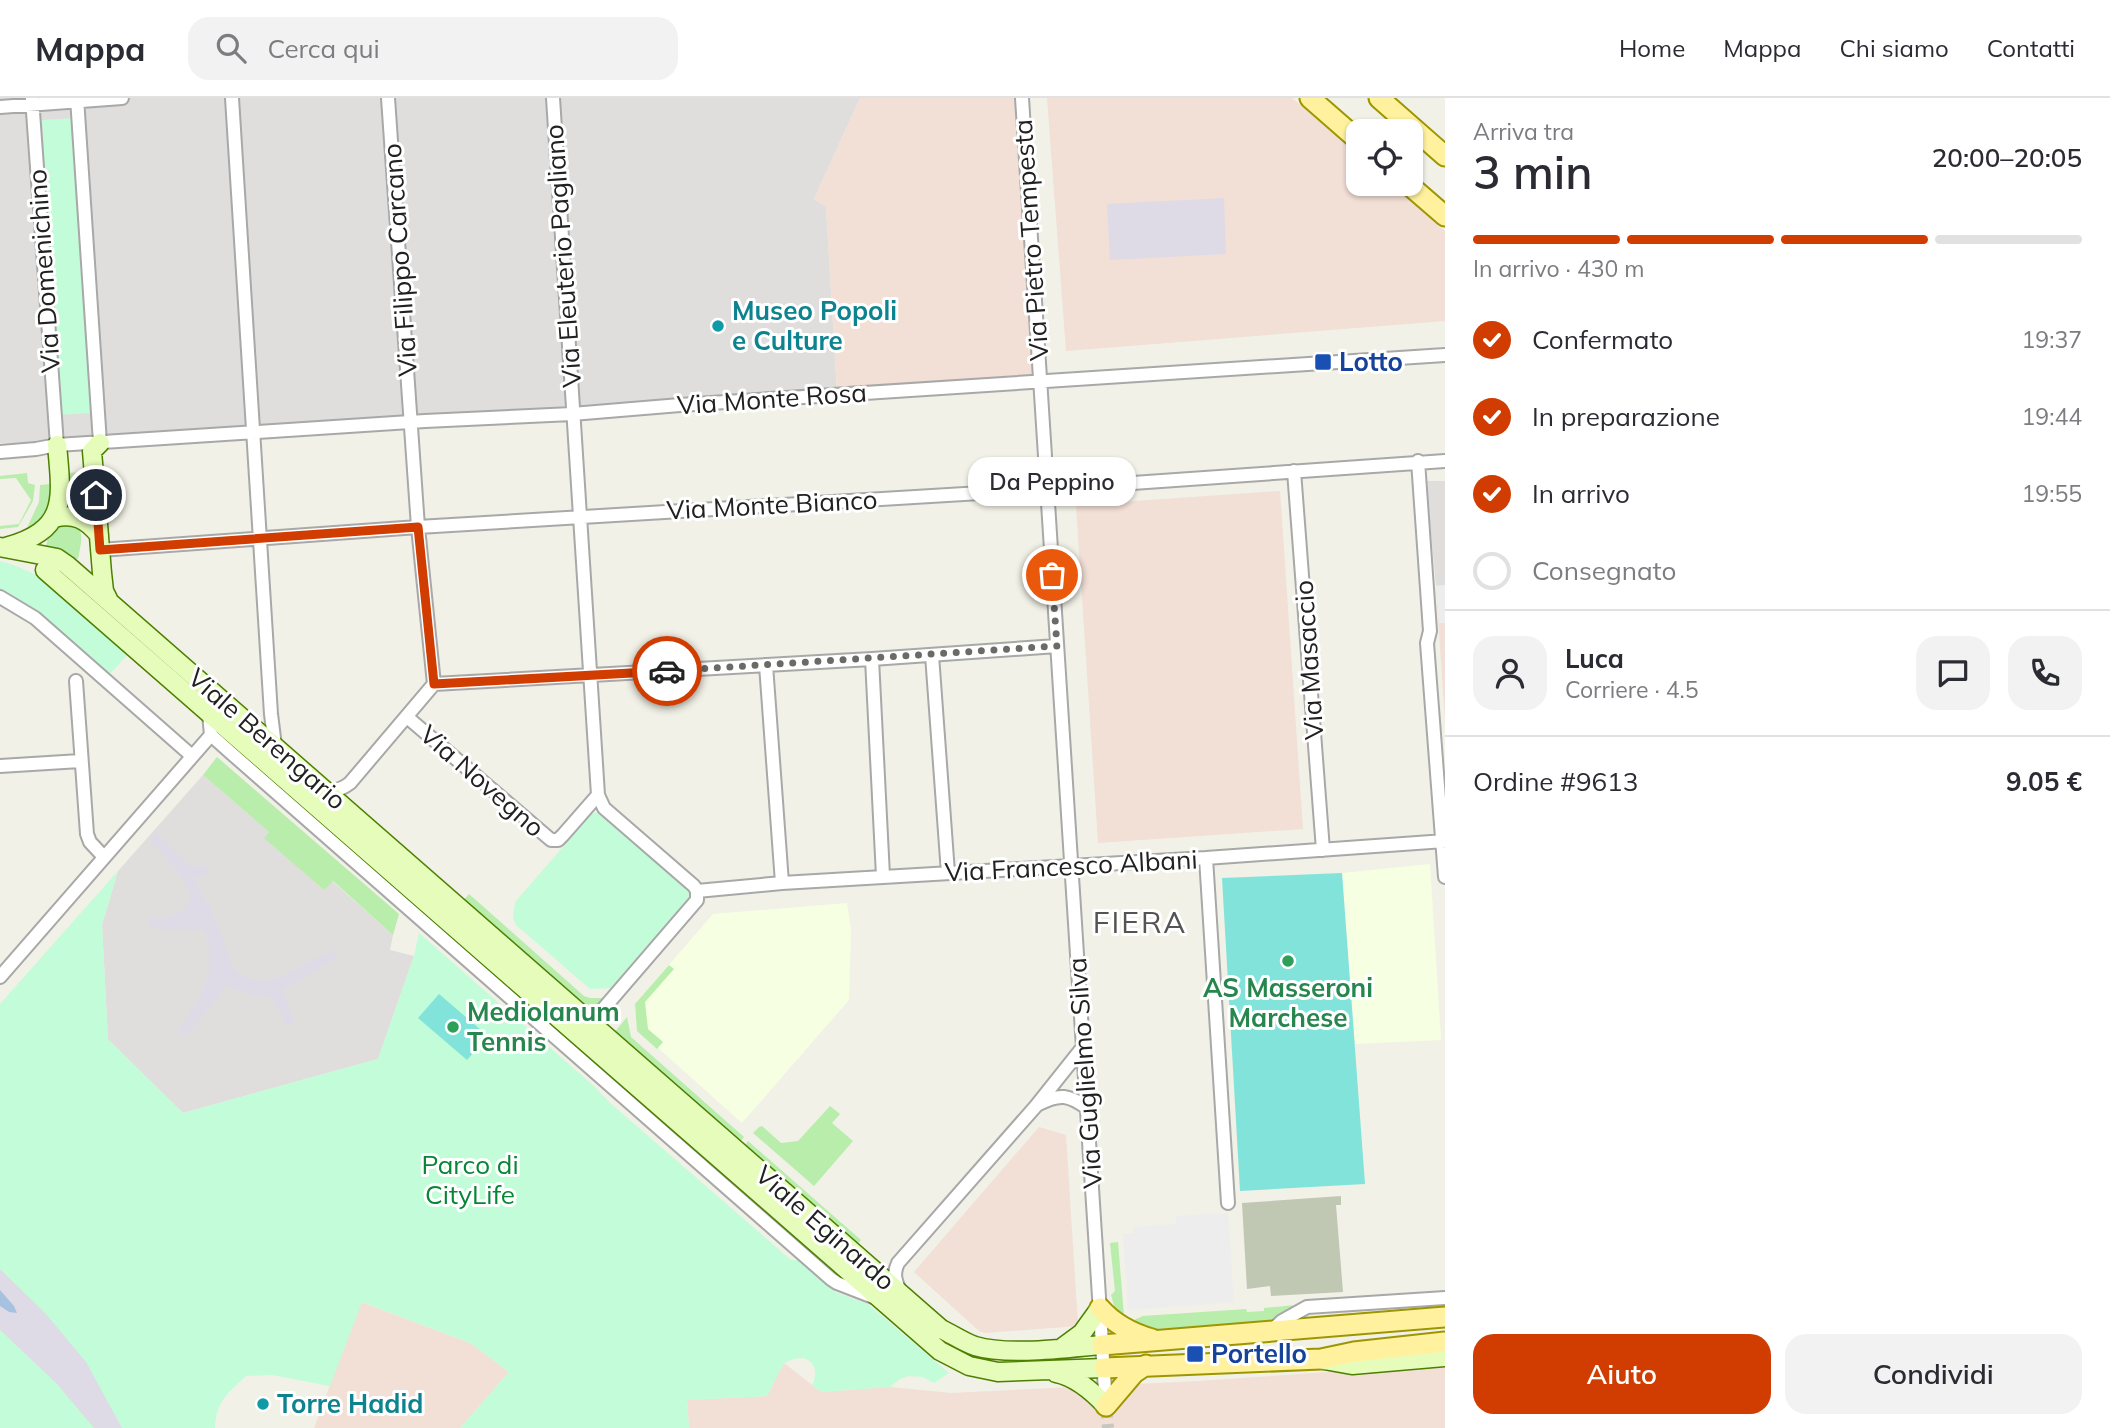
<!DOCTYPE html>
<html lang="it">
<head>
<meta charset="utf-8">
<style>
	body { margin:0; font-family:Mulish,sans-serif; background:#f2f2f3; color:#2b2b33; height:100vh; display:flex; flex-direction:column; font-size:26px; white-space:nowrap }
	* { box-sizing:border-box; margin:0 }
	p { font-size:23px; color:#7c7c81 }
	.icon { flex:none; width:38px; height:38px; fill:none; stroke:currentColor; stroke-width:2; stroke-linecap:round; stroke-linejoin:round }
	.map { position:relative; flex:1; overflow:hidden }
	.side { display:flex; flex-direction:column; background:#fff; width:665px }
	.side>* { flex:none }
	.tools { position:absolute; left:1346px; top:21px; display:grid; gap:14px }
	.tools a { display:grid; place-items:center; width:77px; height:77px; border-radius:14px; background:#fff; box-shadow:0 2px 5px #0004; font-size:35px }
	.pin { position:absolute; display:grid; place-items:center; width:60px; height:60px; color:#fff; margin:-30px; border:4px solid #fff; border-radius:50%; box-shadow:0 2px 7px #0007 }
	.courier { position:absolute; display:grid; place-items:center; width:70px; height:70px; margin:-35px; border:5px solid #d13c00; border-radius:50%; background:#fff; color:#222; box-shadow:0 2px 9px #0007 }
	.bubble { position:absolute; height:49px; border-radius:21px; background:#fff; box-shadow:0 2px 5px #0004; font-size:23px; font-weight:600; line-height:49px; text-align:center }
	.overview em { font-style:normal; font-weight:600 }
	.overview div { display:flex; flex-direction:column-reverse }
	.overview { display:flex; align-items:center; justify-content:space-between; height:119px; padding:0 28px }
	h1 { font-size:46px; font-weight:600; line-height:52px }
	.bar { display:grid; grid-template-columns:repeat(4,1fr); gap:10px 7px; align-content:center; height:84px; padding:0 28px }
	.bar i { height:9px; border-radius:5px; background:#e1e1e2 }
	.bar .on { background:#d13c00 }
	.bar p { grid-column:span 4 }
	.line { display:flex; align-items:center; gap:18px; padding:0 28px; border-top:2px solid #e1e1e2 }
	.line div { flex:1 }
	.round { display:grid; place-items:center; flex:none; width:74px; height:74px; border-radius:21px; background:#f2f2f3 }
	ol { padding:0 28px; list-style:none }
	li { display:flex; align-items:center; gap:21px; height:77px }
	li p { margin-inline-start:auto }
	li .icon { padding:7px; border-radius:50%; background:#d13c00; color:#fff; stroke-width:4 }
	li:last-child { color:#7c7c81 }
	li i { width:38px; height:38px; border:4px solid #e1e1e2; border-radius:50% }
	.primary-button { display:flex; gap:14px; margin-top:auto; padding:14px 28px }
	.primary-button a { flex:1; height:80px; border-radius:21px; background:#d13c00; color:#fff; font-size:28px; font-weight:600; line-height:80px; text-align:center }
	.primary-button a+a { background:#f2f2f3; color:#2b2b33 }
	header { display:flex; align-items:center; gap:42px; box-sizing:border-box; height:98px; padding:0 35px; background:#fff; border-bottom:2px solid #e1e1e2 }
	header strong { font-size:33px }
	nav { display:flex; gap:38px; margin-inline-start:auto; font-size:24px }
	.search { width:490px; height:63px; background:#f2f2f3; display:flex; align-items:center; gap:18px; box-sizing:border-box; padding:0 24px; border-radius:21px; color:#7c7c81; font-size:26px }
	main { display:flex; flex:1; min-height:0 }
	.map>svg:first-child { display:block }
</style>
</head>
<body>
<header>
<strong>Mappa</strong>
<div class="search"><svg class="icon" aria-label="search" viewBox="0 0 24 24"><circle cx="10" cy="10" r="6"/><path d="M15 15l6 6"/></svg>Cerca qui</div>
<nav><a>Home</a><a>Mappa</a><a>Chi siamo</a><a>Contatti</a></nav>
</header>
<main>
<div class="map">
<svg width="1445" height="1330" viewBox="0 0 1445 1330">
	<rect width="100%" height="100%" fill="#f1f1e7"/>
	<!-- residential -->
	<path fill="#dfdedd" d="M0,0H31L56,346L38,348L0,345Z
		M33,0H860L814,101L826,109L837,294L58,346Z
		M1426,383H1445V487L1436,488Z
		M203,677L269,734L265,739L324,792L332,783L393,837L390,852L414,858L378,961L183,1015L108,942L102,827L118,773Z"/>
	<!-- commercial -->
	<path fill="#f2dfd6" d="M860,0H1021L1039,280L837,294L826,109L814,101Z
		M1047,0H1292L1358,57V86H1391L1445,133V223L1066,253Z
		M1280,393L1303,731L1098,745L1076,407Z
		M1445,487V624L1436,488Z
		M1039,1029L1066,1037L1078,1228L985,1235L979,1233L914,1174Z
		M361,1204L470,1245L509,1274L460,1330H314Z
		M784,1265L821,1294L890,1289L951,1295L1199,1283L1445,1266V1330H689L687,1302L767,1298Z"/>
	<!-- education -->
	<path fill="#f7ffe2" d="M1430,766L1441,942L1355,946L1342,775Z
		M847,805L851,832L849,902L742,1025L637,931L635,906L713,816Z"/>
	<!-- construction -->
	<path fill="#c0c7b2" d="M1341,1098V1107H1336L1343,1194L1271,1198L1270,1188L1247,1191L1242,1105Z"/>
	<!-- grass -->
	<path fill="#b8edab" d="M87,374V396L84,412L76,410H66L68,403L66,375Z
		M27,375L28,385L35,387L33,403L18,429L0,431V428L19,426L31,402L16,380L0,381V378Z
		M50,386C52,409 45,421 25,434L39,404L40,387Z
		M64,425C88,426 81,444 78,461L45,452L48,440Z
		M238,650L437,823L434,827L235,653Z
		M217,659L399,816L393,837L333,783L324,792L264,740L269,734L203,677Z
		M469,796L584,898L590,900H606L591,915L463,803Z
		M450,834L583,950L579,955L446,838Z
		M669,867L674,871L645,904L648,931L663,944L657,951L637,933L635,906Z
		M627,919L631,939L744,1039L739,1045L614,935Z
		M622,988H625L847,1183L837,1180L619,989Z
		M830,1008L840,1016L832,1025L853,1043L814,1088L753,1035L759,1029L762,1028L781,1045L798,1043Z
		M748,1043L861,1142L857,1147L744,1049Z
		M1118,1144L1124,1218L1122,1221L1115,1211L1111,1197L1115,1193L1110,1145Z
		M1296,1207L1273,1221L1264,1224L1144,1232L1129,1227L1134,1222L1143,1218L1246,1211L1247,1214L1264,1213V1210Z"/>
	<!-- park -->
	<path fill="#c3fcd8" d="M74,20L91,315L59,317L42,22Z
		M0,463C20,468 60,485 68,505L130,554L109,577C75,547 42,511 0,493Z
		M597,714L602,715L690,791L691,801L613,890L590,891L516,827L513,820L515,804L584,725L586,719Z
		M118,773L102,827L108,941L183,1015L378,961L414,858L419,835L596,990L609,1004L791,1162H799L835,1194L868,1206L949,1275L934,1285L923,1279L909,1278L900,1281L890,1289L821,1294L812,1287C818,1277 816,1261 801,1260C795,1260 789,1263 784,1265L767,1298L687,1302L689,1330H460L509,1274L470,1245L362,1204L330,1288L272,1277L246,1278C228,1295 216,1303 215,1330H0V906Z"/>
	<!-- pitch -->
	<path fill="#82e3da" d="M1342,775L1365,1086L1240,1093L1222,780Z
		M439,896L488,938L467,962L418,920Z"/>
	<!-- parking -->
	<path fill="#ededed" d="M1445,487V525H1439L1436,488Z
		M1228,1115L1234,1204L1128,1212L1123,1136L1133,1135V1129L1176,1126V1118Z"/>
	<!-- plaza -->
	<path fill="#dedbe7" d="M1224,100L1226,156L1110,162L1107,106Z
		M156,734L189,768H206L210,776L193,780L208,805L219,829L232,867L236,873L247,880L261,883L283,878L331,852L335,857L337,860L283,892L295,926L285,928L279,912L267,897L259,898L245,895L226,888L214,905L184,939L178,934L201,897L209,875V854L205,832H165L149,828L150,820L163,821L179,815L185,810L190,801L187,789L174,769L150,742Z
		M0,1171L46,1216L86,1264L122,1330H94L57,1286L0,1232V1208L9,1214L16,1212L0,1192Z"/>
	<!-- water -->
	<path fill="#a6c2e0" d="M0,1192L14,1208L17,1215L9,1214L0,1208Z"/>
	<g fill="none" stroke-linecap="round" stroke-linejoin="round">
		<!-- street-tunnel -->
		<path stroke="#c7c7bf" stroke-width="12" stroke-dasharray="12 6" stroke-linecap="butt" d="M1106,1308L1108,1330"/>
		<defs>
			<path id="street" d="M32,0L57,347
				M77,0L100,345
				M232,0L271,616L275,648
				M388,0L418,429L434,586
				M553,0L598,697L604,710L694,788L697,793V802L598,917L584,919
				M1022,0L1106,1308
				M0,9L122,0
				M0,354L36,351L57,347L425,323L572,316L680,307L1445,257
				M1418,363L1430,533L1427,545L1445,779
				M1294,373L1323,752
				M100,452L418,429L1047,391L1445,363
				M0,499L35,520L192,658
				M932,557L948,775
				M872,561L883,778
				M766,567L782,785
				M76,583L87,736L90,744L104,759
				M434,586L872,561L1057,548
				M209,616L211,637L230,654L831,1181L837,1185L873,1199
				M407,619L551,742H558L563,737L598,697
				M0,668L80,663
				M322,689C332,695 341,692 350,685L434,586
				M1206,760L1228,1105
				M697,793L782,785L1206,760L1445,743
				M0,879L211,637
				M1039,1006C1060,995 1069,997 1087,1010
				M900,1193C895,1182 893,1176 898,1165L1036,1008L1083,949
				M1271,1233L1282,1223L1307,1209L1445,1200"/>
			<path id="secondary" d="M100,345L92,353L102,475L104,493L108,501
				M54,420C74,415 86,421 99,437
				M0,449L57,460L67,467L941,1231C952,1236 963,1244 975,1248C1009,1258 1067,1250 1102,1247
				M6,449C68,432 62,401 57,347
				M45,472L940,1253L969,1268L998,1274L1104,1270
				M1063,1249L1082,1235L1100,1210
				M1324,1262L1352,1267L1445,1259
				M1056,1275C1076,1279 1092,1293 1106,1308"/>
			<path id="primary" d="M1310,0L1358,42
				M1379,0L1445,58
				M1408,86L1445,118
				M1100,1210C1114,1226 1131,1235 1152,1241
				M1102,1247L1445,1219
				M1104,1270L1321,1261L1354,1254L1445,1244
				M1106,1308L1134,1275L1146,1267"/>
		</defs>
		<!-- street casing -->
		<use href="#street" stroke="#a8a8a8" stroke-width="16"/>
		<!-- secondary casing -->
		<use href="#secondary" stroke="#4d7f00" stroke-width="21"/>
		<!-- primary casing -->
		<use href="#primary" stroke="#9d9600" stroke-width="23"/>
		<!-- street -->
		<use href="#street" stroke="#fff" stroke-width="12"/>
		<!-- secondary -->
		<use href="#secondary" stroke="#e6fcba" stroke-width="18"/>
		<!-- primary -->
		<use href="#primary" stroke="#fff19e" stroke-width="19"/>
	</g>
	<g fill="none" stroke-linecap="round" stroke-linejoin="round">
		<!-- done -->
		<path stroke="#6a6a66" stroke-width="7" stroke-dasharray="0 12.6" d="M667,573L1057,548L1052,477"/>
		<!-- route -->
		<path stroke="#d13c00" stroke-width="9" d="M96,397L100,452L418,429L434,586L667,573"/>
	</g>
	<!-- markers -->
	<g fill="#0f9aa8" stroke="#fff" stroke-width="2.5">
		<circle cx="718" cy="228" r="7"/>
		<circle cx="263" cy="1306" r="7"/>
	</g>
	<g fill="#1a4fb4" stroke="#fff" stroke-width="2.5">
		<rect x="1314" y="255" width="18" height="18" rx="3.5"/>
		<rect x="1186" y="1247" width="18" height="18" rx="3.5"/>
	</g>
	<g fill="#2e9e5b" stroke="#fff" stroke-width="2.5">
		<circle cx="1288" cy="863" r="7"/>
		<circle cx="453" cy="929" r="7"/>
	</g>
	<g text-anchor="middle" stroke-width="6" stroke-linejoin="round" paint-order="stroke">
		<!-- street labels -->
		<g font-size="26" fill="#212121" stroke="#fff">
			<text transform="translate(1031 142) rotate(-94)" y="9">Via Pietro Tempesta</text>
			<text transform="translate(563 158) rotate(-94)" y="9">Via Eleuterio Pagliano</text>
			<text transform="translate(400 162) rotate(-94)" y="9">Via Filippo Carcano</text>
			<text transform="translate(44 173) rotate(-94)" y="9">Via Domenichino</text>
			<text transform="translate(772 301) rotate(-4)" y="9">Via Monte Rosa</text>
			<text transform="translate(772 407) rotate(-3)" y="9">Via Monte Bianco</text>
			<text transform="translate(1309 562) rotate(-94)" y="9">Via Masaccio</text>
			<text transform="translate(267 641) rotate(41)" y="9">Viale Berengario</text>
			<text transform="translate(482 683) rotate(41)" y="9">Via Novegno</text>
			<text transform="translate(1071 768) rotate(-3)" y="9">Via Francesco Albani</text>
			<text transform="translate(1085 975) rotate(-94)" y="9">Via Guglielmo Silva</text>
			<text transform="translate(825 1130) rotate(41)" y="9">Viale Eginardo</text>
		</g>
		<!-- culture labels -->
		<g font-size="26" font-weight="bold" fill="#0d838f" stroke="#fff" text-anchor="start">
			<text x="732" y="222">Museo Popoli<tspan x="732" dy="30">e Culture</tspan></text>
			<text x="277" y="1315">Torre Hadid</text>
		</g>
		<!-- transit labels -->
		<g font-size="26" font-weight="bold" fill="#164399" stroke="#fff" text-anchor="start">
			<text x="1339" y="273">Lotto</text>
			<text x="1211" y="1265">Portello</text>
		</g>
		<!-- leisure labels -->
		<g font-size="26" font-weight="bold" fill="#27864d" stroke="#fff">
			<text x="1288" y="899">AS Masseroni<tspan x="1288" dy="30">Marchese</tspan></text>
			<text x="467" y="923" text-anchor="start">Mediolanum<tspan x="467" dy="30">Tennis</tspan></text>
		</g>
		<!-- park labels -->
		<g font-size="26" fill="#078636" stroke="#fff">
			<text x="470" y="1076">Parco di<tspan x="470" dy="30">CityLife</tspan></text>
		</g>
		<!-- quarter labels -->
		<g font-size="30" letter-spacing="2" fill="#545454" stroke="#fff">
			<text x="1140" y="835">FIERA</text>
		</g>
	</g>
</svg>
<div class="tools">
<a><svg class="icon" aria-label="locate" viewBox="0 0 24 24"><circle cx="12" cy="12" r="6"/><path d="M12 2v4M12 18v4M2 12h4M18 12h4"/></svg></a>
</div>
<div class="pin" style="left:1052px;top:477px;background:#ea580c"><svg class="icon" aria-label="bag" viewBox="0 0 24 24"><path d="M5 8h14l-1 12H6zM9 8a3 3 0 0 1 6 0"/></svg></div>
<div class="pin" style="left:96px;top:397px;background:#1f2937"><svg class="icon" aria-label="home" viewBox="0 0 24 24"><path d="M3 11l9-7 9 7M6 9v11h12V9"/></svg></div>
<div class="courier" style="left:667px;top:573px"><svg class="icon" aria-label="car" viewBox="0 0 24 24"><path d="M5 17H2v-5l4-1 3-4h7l3 4 3 1v5h-3M9 17h6M6 11h13"/><circle cx="7" cy="17" r="2"/><circle cx="17" cy="17" r="2"/></svg></div>
<div class="bubble" style="left:968px;top:359px;width:168px">Da Peppino</div>
</div>
<section class="side">
<div class="overview"><div><h1>3 min</h1><p>Arriva tra</p></div><em>20:00–20:05</em></div>
<div class="bar"><i class="on"></i><i class="on"></i><i class="on"></i><i></i><p>In arrivo · 430 m</p></div>
<ol>
<li><svg class="icon" aria-label="check" viewBox="0 0 24 24"><path d="M5 12l5 5 9-10"/></svg>Confermato<p>19:37</p></li>
<li><svg class="icon" aria-label="check" viewBox="0 0 24 24"><path d="M5 12l5 5 9-10"/></svg>In preparazione<p>19:44</p></li>
<li><svg class="icon" aria-label="check" viewBox="0 0 24 24"><path d="M5 12l5 5 9-10"/></svg>In arrivo<p>19:55</p></li>
<li><i></i>Consegnato</li>
</ol>
<div class="line" style="height:126px"><a class="round"><svg class="icon" aria-label="person" viewBox="0 0 24 24"><circle cx="12" cy="8" r="4"/><path d="M4 21q1-7 8-7t8 7"/></svg></a><div><b>Luca</b><p>Corriere · 4.5</p></div><a class="round"><svg class="icon" aria-label="chat" viewBox="0 0 24 24"><path d="M4 5h16v11H9l-5 4z"/></svg></a><a class="round"><svg class="icon" aria-label="phone" viewBox="0 0 24 24"><path d="M5 4h4l2 5-3 2q2 4 5 5l2-3 5 2v4C11 20 4 13 5 4z"/></svg></a></div>
<div class="line" style="height:91px"><div>Ordine #9613</div><b>9.05 €</b></div>
<div class="primary-button"><a>Aiuto</a><a>Condividi</a></div>
</section>
</main>
</body>
</html>
